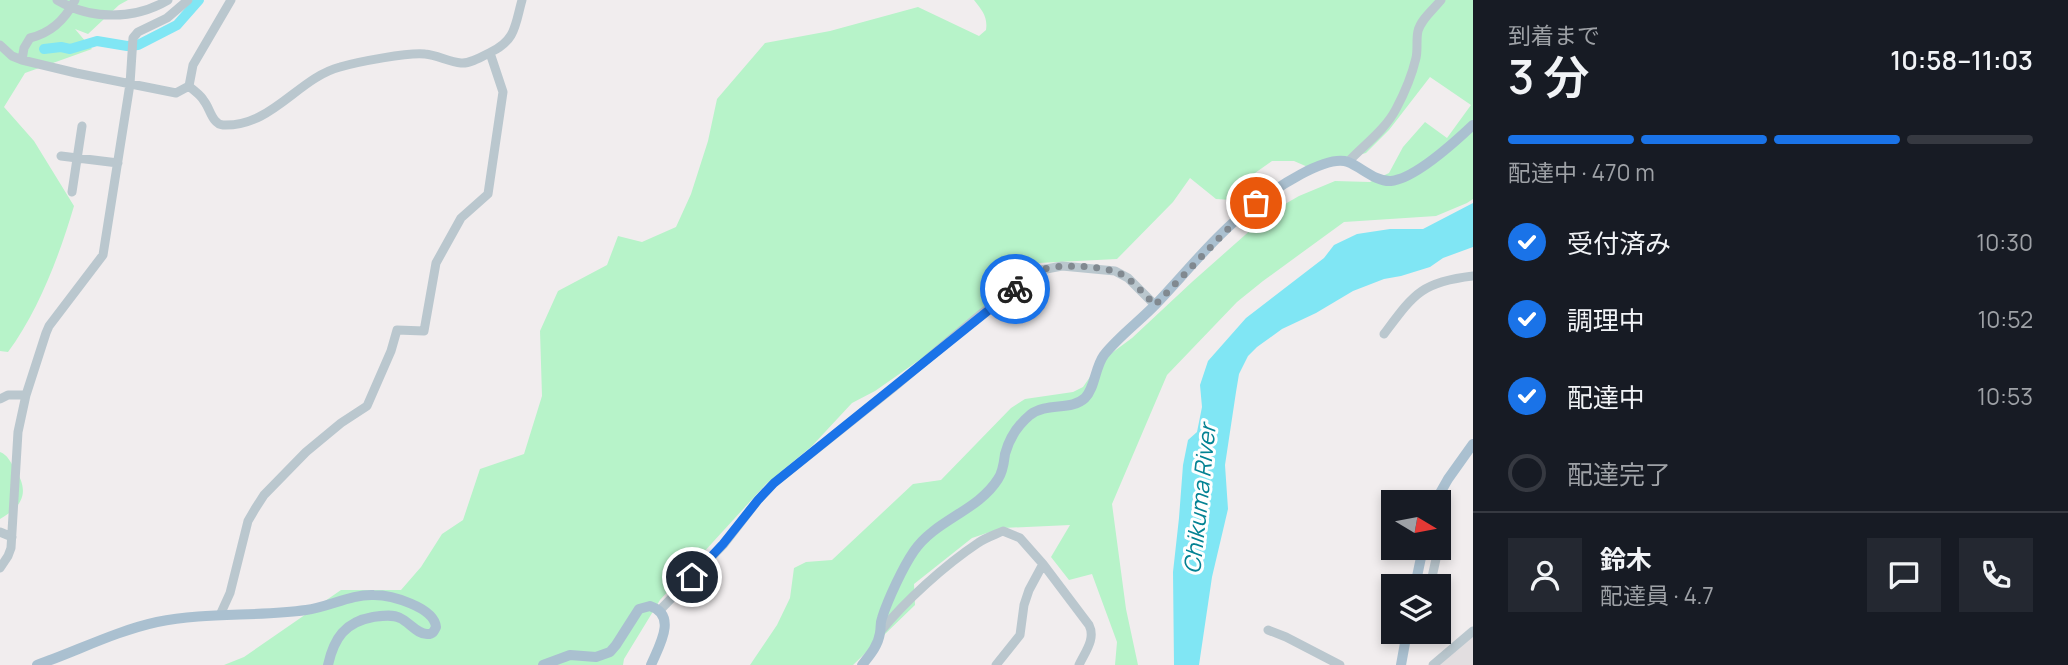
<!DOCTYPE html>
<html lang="ja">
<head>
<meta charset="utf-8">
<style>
	body { margin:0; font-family:Manrope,"Noto Sans JP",sans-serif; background:#242831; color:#f1f3f6; height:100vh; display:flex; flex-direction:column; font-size:26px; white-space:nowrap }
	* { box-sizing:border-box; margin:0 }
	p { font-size:23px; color:#9ea1a6 }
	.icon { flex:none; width:38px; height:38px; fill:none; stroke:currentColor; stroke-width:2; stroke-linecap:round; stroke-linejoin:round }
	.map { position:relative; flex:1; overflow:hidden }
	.panel { display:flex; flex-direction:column; background:#171b24; width:595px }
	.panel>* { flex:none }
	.needle { width:46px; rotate:100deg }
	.buttons { position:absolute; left:1381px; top:490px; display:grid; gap:14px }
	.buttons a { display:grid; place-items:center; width:70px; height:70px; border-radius:0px; background:#171b24; box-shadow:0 4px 10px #0003; font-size:35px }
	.pin { position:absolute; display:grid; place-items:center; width:60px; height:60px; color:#fff; margin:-30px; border:4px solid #fff; border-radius:50%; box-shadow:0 2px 7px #0007 }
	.courier { position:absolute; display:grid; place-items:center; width:70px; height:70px; margin:-35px; border:5px solid #1a73e8; border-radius:50%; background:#fff; color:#222; box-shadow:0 2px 9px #0007 }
	.overview em { font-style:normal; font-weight:600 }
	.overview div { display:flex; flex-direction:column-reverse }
	.overview { display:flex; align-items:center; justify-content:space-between; height:119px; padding:0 35px }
	h1 { font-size:46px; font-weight:600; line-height:52px }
	.bar { display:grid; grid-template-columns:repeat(4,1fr); gap:10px 7px; align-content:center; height:84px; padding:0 35px }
	.bar i { height:9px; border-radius:5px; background:#363941 }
	.bar .selected { background:#1a73e8 }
	.bar p { grid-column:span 4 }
	.line { display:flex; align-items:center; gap:18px; padding:0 35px; border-top:2px solid #363941 }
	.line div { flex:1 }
	.round { display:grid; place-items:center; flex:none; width:74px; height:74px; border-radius:0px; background:#242831 }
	ol { padding:0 35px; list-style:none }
	li { display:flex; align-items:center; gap:21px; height:77px }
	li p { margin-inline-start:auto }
	li .icon { padding:7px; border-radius:50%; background:#1a73e8; color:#fff; stroke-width:4 }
	li:last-child { color:#9ea1a6 }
	li i { width:38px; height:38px; border:4px solid #363941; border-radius:50% }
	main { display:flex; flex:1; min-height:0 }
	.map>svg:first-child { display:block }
</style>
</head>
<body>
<main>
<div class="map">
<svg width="1473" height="665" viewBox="0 0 1473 665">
	<rect width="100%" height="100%" fill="#f1edee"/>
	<!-- education -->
	<path fill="#e2dee0" d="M1473,636V665H1438Z"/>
	<!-- green -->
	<path fill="#b7f3c9" d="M0,0H128L119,5L88,34L75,29L92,49L25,73L4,107L34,141L74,206C60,254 38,312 8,352L0,351Z
		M974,0H1473V199L1467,203L1436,216L1344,222L1263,281L1237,302L1167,375L1112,504L1126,609L1138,665H1115L1117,642L1092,574L1069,580L1051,557L1070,525L1002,528L972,538L914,584L915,605L853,665H750L777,625L790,598L794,568L806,562L832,560L913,484L941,480L1011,408L1025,399L1073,392L1083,387L1101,361L1132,338L1192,282L1271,212L1299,196L1335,181L1370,182L1389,173L1403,147L1425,122L1447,138L1471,105L1430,77L1389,130L1366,153L1310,168L1294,161H1272L1255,173L1247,201L1216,199L1190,178L1173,202L1117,259L1038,263L963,324L935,349L875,391L852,403L812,446L766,484L660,600L624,659L623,665H224L244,657L341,590H401L421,567L442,534L463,520L480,469L524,454L542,396L540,331L558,291L607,265L618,236L642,242L676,227L691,194L708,141L717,99L765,43L830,31L918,7L979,36L986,30C988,17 982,10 974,0Z
		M0,452C8,455 10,462 15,469C30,492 23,506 0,519Z"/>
	<!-- water -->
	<path fill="#80e6f4" d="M1473,203V247L1443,258L1430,267L1401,276L1384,279L1353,291L1316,313L1282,329L1257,347L1248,356L1239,374L1236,392L1225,465L1228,509L1212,577L1199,665H1174L1173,572L1179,518L1183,465L1188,440L1197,432L1202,407L1200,385L1208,361L1246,318L1324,258L1334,245L1357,234L1390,229H1423Z"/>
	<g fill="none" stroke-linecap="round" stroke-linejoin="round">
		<!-- river -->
		<path stroke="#80e6f4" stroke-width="10" d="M44,49L61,47L70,49L97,41L127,46L138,45L177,25L199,0"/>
		<!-- minor -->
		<path stroke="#bac7ce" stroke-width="9" d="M57,0C91,20 134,20 168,0
			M0,45L12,56L22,60L76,73L176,93L189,86L193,65L231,0
			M22,60L24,48L30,38C51,33 66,18 75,0
			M189,86C194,91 201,95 204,101C210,108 212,124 223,125C272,127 298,78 340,67C357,62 409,52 425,54C437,55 449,62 461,63C470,64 483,56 491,52C516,40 515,25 522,0
			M61,156L118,163
			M1348,162C1364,145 1385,130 1396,109C1404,94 1412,75 1416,58C1418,49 1416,39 1418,31C1421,19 1434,9 1441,0
			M72,192L82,126
			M1384,334C1414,294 1421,282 1473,276
			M0,399L8,395H26
			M0,532L12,537
			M0,568L8,556L11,548L18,432L26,395L46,333L49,326L103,255L130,84L133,38L138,32L167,18L188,0
			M1430,586L1444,523L1439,496
			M660,610L724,544L758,500L774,483L893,388L981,314L1041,270L1062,266L1115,271L1128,278L1155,305
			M220,615L230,593L248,521L255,509L264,495L306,452L341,423L367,406L391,351L397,330L424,331L436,263L461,218L488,194L503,92L490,53
			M1268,630L1286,637L1340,665
			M880,632C905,601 945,565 978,543C985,538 994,535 1003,531L1020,538L1043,564L1089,625C1096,639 1085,652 1079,665
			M996,665L1020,635L1024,605L1029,590L1043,564
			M1433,665L1473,631"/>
		<!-- major -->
		<path stroke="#aac0d0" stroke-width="10" d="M1435,502L1448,479L1473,444
			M1415,586L1423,548
			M37,665C77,651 116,631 157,622C206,612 257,617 306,610C329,607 351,594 374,595C391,595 434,607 436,627C434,631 433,634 428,634C418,635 409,622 400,618C392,614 382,616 373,617C345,622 334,638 328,665
			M543,665L570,655L596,657L610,652L616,645L639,609L650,606C678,615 659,646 651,665
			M862,665C870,655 878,646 880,633C881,628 880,623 882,618C888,599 903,567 914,551C935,520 978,511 998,479C1003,472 1004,462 1005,454C1009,439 1018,425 1030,415C1047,402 1071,411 1085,398C1095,388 1095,367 1104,355C1119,336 1140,321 1157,303C1189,269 1220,230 1258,202C1275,189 1326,154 1348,162C1361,167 1376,182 1391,181C1415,179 1455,142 1473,125
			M1401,665L1407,632"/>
	</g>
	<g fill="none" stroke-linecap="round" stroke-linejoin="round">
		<!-- done -->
		<path stroke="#818990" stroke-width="7" stroke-dasharray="0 12.6" d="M1015,289C1023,283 1032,274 1042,270C1058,263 1108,266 1123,275C1135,283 1145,295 1155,305L1227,230L1256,203"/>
		<!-- route -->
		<path stroke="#1a73e8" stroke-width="9" d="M692,577L723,544L758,500L774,483L1015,289"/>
	</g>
	<g text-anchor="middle" stroke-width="6" stroke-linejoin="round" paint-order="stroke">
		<!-- water labels -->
		<g font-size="23" font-style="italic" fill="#038293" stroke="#fff">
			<text transform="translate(1200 499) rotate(-84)" y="8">Chikuma River</text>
		</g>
	</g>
</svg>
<div class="buttons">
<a><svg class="needle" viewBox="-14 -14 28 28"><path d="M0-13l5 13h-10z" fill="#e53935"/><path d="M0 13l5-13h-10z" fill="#9ea1a6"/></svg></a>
<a><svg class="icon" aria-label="layers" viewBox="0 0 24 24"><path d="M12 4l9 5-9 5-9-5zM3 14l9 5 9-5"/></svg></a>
</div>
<div class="pin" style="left:1256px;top:203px;background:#ea580c"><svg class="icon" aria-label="bag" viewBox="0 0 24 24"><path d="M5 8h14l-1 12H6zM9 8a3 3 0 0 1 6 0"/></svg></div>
<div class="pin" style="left:692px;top:577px;background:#1f2937"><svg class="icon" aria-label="home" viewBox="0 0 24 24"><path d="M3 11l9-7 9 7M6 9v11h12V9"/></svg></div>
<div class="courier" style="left:1015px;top:289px"><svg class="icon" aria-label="bike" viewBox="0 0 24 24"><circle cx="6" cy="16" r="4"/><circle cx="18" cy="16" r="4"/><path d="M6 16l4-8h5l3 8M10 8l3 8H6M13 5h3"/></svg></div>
</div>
<section class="panel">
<div class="overview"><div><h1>3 分</h1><p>到着まで</p></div><em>10:58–11:03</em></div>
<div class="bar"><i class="selected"></i><i class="selected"></i><i class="selected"></i><i></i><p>配達中 · 470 m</p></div>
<ol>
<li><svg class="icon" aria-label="check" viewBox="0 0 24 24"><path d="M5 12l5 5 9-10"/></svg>受付済み<p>10:30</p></li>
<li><svg class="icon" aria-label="check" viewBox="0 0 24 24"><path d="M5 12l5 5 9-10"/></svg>調理中<p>10:52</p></li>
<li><svg class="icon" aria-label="check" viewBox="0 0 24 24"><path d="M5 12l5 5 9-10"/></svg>配達中<p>10:53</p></li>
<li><i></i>配達完了</li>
</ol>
<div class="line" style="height:126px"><a class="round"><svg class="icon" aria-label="person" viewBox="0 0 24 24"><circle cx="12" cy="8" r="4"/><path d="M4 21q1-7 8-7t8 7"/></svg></a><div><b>鈴木</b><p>配達員 · 4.7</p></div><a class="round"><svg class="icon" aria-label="chat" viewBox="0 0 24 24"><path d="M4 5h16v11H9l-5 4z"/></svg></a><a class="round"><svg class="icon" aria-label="phone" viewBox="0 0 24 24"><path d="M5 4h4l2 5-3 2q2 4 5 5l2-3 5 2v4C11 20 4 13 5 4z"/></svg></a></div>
</section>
</main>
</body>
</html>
